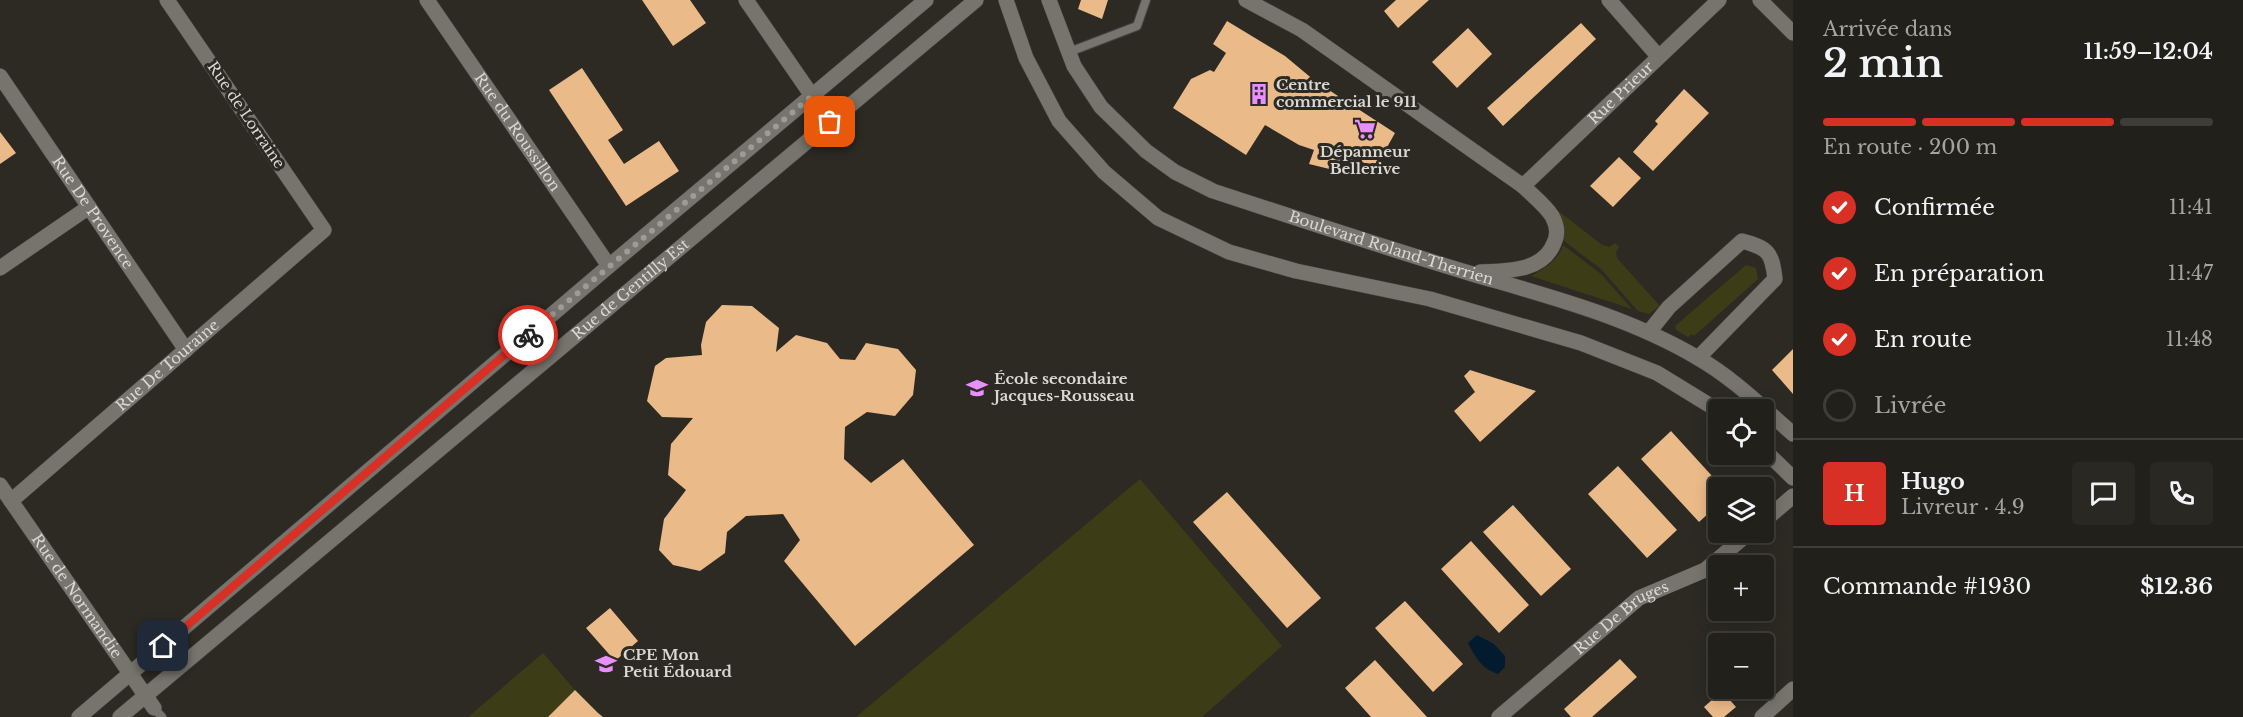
<!DOCTYPE html>
<html lang="fr">
<meta charset="utf-8">
<style>
:root{--surface:#21201a;--page:#292823;--text:#f1f3f6;--muted:#a2a3a2;--line:#3e3e39;--accent:#d93025}
body{margin:0;font-family:"Libre Baskerville",serif;background:var(--page);color:var(--text);height:100vh;display:flex;flex-direction:column;font-size:22px;white-space:nowrap}
*{box-sizing:border-box;margin:0}
p{font-size:20px;color:var(--muted)}
.icon{flex:none;width:33px;height:33px;fill:none;stroke:currentColor;stroke-width:2;stroke-linecap:round;stroke-linejoin:round}
.map{position:relative;flex:1;overflow:hidden}
.panel{display:flex;flex-direction:column;background:var(--surface);width:450px}
.panel>*{flex:none}
.fabs{position:absolute;left:1708px;top:399px;display:grid;gap:12px}
.fabs a{display:grid;place-items:center;width:66px;height:66px;border-radius:6px;background:var(--surface);box-shadow:0 3px 15px #0003,0 0 0 2px var(--line);font-size:30px}
.pin{position:absolute;display:grid;place-items:center;width:51px;height:51px;color:#fff;margin:-26px;border-radius:12px;box-shadow:0 3px 9px #0006}
.courier{position:absolute;display:grid;place-items:center;width:60px;height:60px;margin:-30px;border:4px solid #d93025;border-radius:50%;background:#fff;color:#222;box-shadow:0 2px 8px #0007}
.headline em{font-style:normal;font-weight:600}
.headline div{display:flex;flex-direction:column-reverse}
.headline{display:flex;align-items:center;justify-content:space-between;height:102px;padding:0 30px}
h1{font-size:39px;font-weight:600;line-height:45px}
.bar{display:grid;grid-template-columns:repeat(4,1fr);gap:9px 6px;align-content:center;height:72px;padding:0 30px}
.bar i{height:8px;border-radius:4px;background:var(--line)}
.bar .selected{background:var(--accent)}
.bar p{grid-column:span 4}
.line{display:flex;align-items:center;gap:15px;padding:0 30px;border-top:2px solid var(--line)}
.line div{flex:1}
.round{display:grid;place-items:center;flex:none;width:63px;height:63px;border-radius:6px;background:var(--page)}
ol{padding:0 30px;list-style:none}
li{display:flex;align-items:center;gap:18px;height:66px}
li p{margin-inline-start:auto}
li .icon{padding:6px;border-radius:50%;background:var(--accent);color:#fff;stroke-width:4}
li:last-child{color:var(--muted)}
li i{width:33px;height:33px;border:3px solid var(--line);border-radius:50%}
main{display:flex;flex:1;min-height:0}
.map>svg:first-child{display:block}
.green{fill:#3c3d17}
.water{fill:#031b2f}
.building{fill:#eaba89}
.lines{fill:none;stroke-linecap:round;stroke-linejoin:round}
.service-casing{stroke:#474540;stroke-width:10}
.minor-casing{stroke:#474540;stroke-width:16}
.tertiary-casing{stroke:#474540;stroke-width:16}
.secondary-casing{stroke:#474540;stroke-width:16}
.service{stroke:#76746c;stroke-width:8}
.minor{stroke:#76746c;stroke-width:15}
.tertiary{stroke:#76746c;stroke-width:15}
.secondary{stroke:#76746c;stroke-width:15}
.done{stroke:#9c9b95;stroke-width:6;stroke-dasharray:0 10.8}
.route{stroke:#d93025;stroke-width:8}
.labels{text-anchor:middle;stroke-width:6;stroke-linejoin:round;paint-order:stroke}
.poi-label{font-size:15px;font-weight:bold;fill:#d9d8d3;stroke:#2c2a23;text-anchor:start}
.street-label{font-size:15px;fill:#d9d8d3;stroke:#2c2a23}
</style>
<main>
<div class="map">
<svg width="1793" height="717" viewBox="0 0 1793 717">
<rect width="100%" height="100%" fill="#2c2a23"/>
<path class="green" d="M1548,203L1601,244L1609,247L1615,243L1619,247L1616,252L1617,258L1660,306L1649,314L1638,311L1601,269L1564,241V232Z
M1563,245L1601,274L1632,309L1531,276C1545,268 1558,261 1563,245Z
M1746,265L1756,268L1758,278L1757,280L1694,336L1692,334L1688,337L1676,330L1675,326Z
M1140,479L1282,646L1202,717H856Z
M543,653L575,690L548,717H468Z"/>
<path class="water" d="M1477,635L1494,644L1505,656V667L1498,674C1481,668 1476,658 1468,643Z"/>
<path class="building" d="M642,0H690L706,23L673,46Z
M1081,0H1108L1102,19L1078,9Z
M1396,0H1429L1398,28L1384,11Z
M1227,21L1285,56L1315,81L1395,133L1376,167L1359,161L1354,175L1309,164L1314,150L1299,145L1265,125L1246,155L1173,108L1191,79L1210,70L1214,72L1226,53L1213,44Z
M1581,23L1596,39L1503,126L1487,108Z
M1468,28L1492,54L1457,88L1432,62Z
M582,68L623,130L608,140L624,164L659,141L679,171L626,206L549,90Z
M1684,89L1709,113L1653,171L1633,152L1658,124L1655,121Z
M0,132L16,153L0,164Z
M1619,157L1641,178L1613,207L1590,186Z
M722,305L752,306L779,328L776,352L796,335L827,343L840,359L855,360L866,343L898,349L916,370L913,395L895,416L867,412L845,427L844,459L871,483L903,459L974,545L855,646L784,561L800,540L783,514L746,516L727,532L725,553L700,571L673,565L659,550L664,519L686,490L668,475L671,444L693,418L662,417L647,401L655,366L666,358L702,355L701,345L706,322Z
M1793,349V394L1772,370Z
M1470,370L1536,391L1480,442L1454,411L1475,392L1464,376Z
M1671,431L1723,488H1719V504L1699,522L1641,459Z
M1618,466L1677,530L1647,558L1588,494Z
M1227,492L1321,598L1287,628L1193,522Z
M1513,505L1571,569L1541,596L1483,532Z
M1471,541L1529,605L1499,633L1441,569Z
M1405,601L1463,664L1433,692L1375,628Z
M610,608L638,641L615,661L586,628Z
M1620,659L1637,677L1592,717H1571L1564,709Z
M1375,660L1427,717H1371L1345,688Z
M575,690L598,713L603,717H548Z
M1722,691L1736,707L1724,717H1713L1704,707Z"/>
<g class="lines">
<defs>
<path id="service" d="M1069,52L1137,26L1146,0
M154,708L162,717"/>
<g id="minor">
<path id="s1" d="M427,0L609,266"/>
<path d="M746,0L830,122"/>
<path d="M1609,0L1658,56"/>
<path d="M1760,0L1793,33"/>
<path id="s2" d="M0,76L186,350"/>
<path id="s3" d="M1523,186L1719,0"/>
<path d="M0,268L89,207"/>
<path d="M1649,332L1669,307L1742,241C1768,248 1772,252 1775,279L1698,358"/>
<path id="s4" d="M0,485L154,708"/>
<path id="s5" d="M11,501L324,230L167,0"/>
<path d="M1764,521L1793,496"/>
<path id="s6" d="M1499,717L1639,598L1705,570L1750,532"/>
<path d="M1762,717L1793,689"/>
</g>
<g id="tertiary">
<path d="M1246,0L1302,30L1523,186"/>
<path d="M79,717L609,266L926,0"/>
<path id="s7" d="M120,717L976,0"/>
</g>
<g id="secondary">
<path d="M1006,0L1026,58L1059,121L1104,172L1158,218L1229,252L1296,271L1430,299L1581,343L1657,373L1719,411"/>
<path id="s8" d="M1049,0L1074,66L1101,107L1146,151L1175,172L1213,191C1298,219 1383,247 1469,273C1547,296 1627,316 1698,358C1733,378 1762,407 1793,434"/>
<path d="M1480,272C1506,271 1543,272 1554,243C1558,235 1557,225 1552,216C1545,205 1532,195 1523,186"/>
<path d="M1764,450L1793,478"/>
</g>
</defs>
<use href="#service" class="service-casing"/>
<use href="#minor" class="minor-casing"/>
<use href="#tertiary" class="tertiary-casing"/>
<use href="#secondary" class="secondary-casing"/>
<use href="#service" class="service"/>
<use href="#minor" class="minor"/>
<use href="#tertiary" class="tertiary"/>
<use href="#secondary" class="secondary"/>
</g>
<g class="lines">
<path class="done" d="M528,335L812,96L830,122"/>
<path class="route" d="M163,646L528,335"/>
</g>
<defs>
<symbol id="building-bare" viewBox="-9 -9 18 18"><path d="M-4-6H4V6H1V3H-1V6H-4ZM-2.5-4.3h1.7v1.8h-1.7ZM.8-4.3h1.7v1.8H.8ZM-2.5-1h1.7V.8h-1.7ZM.8-1h1.7V.8H.8Z" fill="#e98efe" stroke="#2c2a23" stroke-width="2.5" paint-order="stroke"/></symbol>
<symbol id="supermarket-bare" viewBox="-9 -9 18 18"><path d="M-6-5.5h2.5l.6 2H6L4.5 2H-2.5L-4.4-4H-6ZM-1.5 3.2a1.3 1.3 0 1 0 .1 0ZM3 3.2a1.3 1.3 0 1 0 .1 0Z" fill="#e98efe" stroke="#2c2a23" stroke-width="2.5" paint-order="stroke"/></symbol>
<symbol id="school-bare" viewBox="-9 -9 18 18"><path d="M0-5L7-2L0 1L-7-2ZM-4 1L0 2.5L4 1V4Q0 6-4 4Z" fill="#e98efe" stroke="#2c2a23" stroke-width="2.5" paint-order="stroke"/></symbol>
</defs>
<g fill-rule="evenodd">
<use href="#building-bare" x="1244" y="79" width="30" height="30"/>
<use href="#supermarket-bare" x="1350" y="114" width="30" height="30"/>
<use href="#school-bare" x="962" y="373" width="30" height="30"/>
<use href="#school-bare" x="591" y="649" width="30" height="30"/>
</g>
<g class="labels">
<g class="poi-label">
<text x="1276" y="90">Centre<tspan x="1276" dy="17">commercial le 911</tspan></text>
<text x="1365" y="157" text-anchor="middle">Dépanneur<tspan x="1365" dy="17">Bellerive</tspan></text>
<text x="994" y="384">École secondaire<tspan x="994" dy="17">Jacques-Rousseau</tspan></text>
<text x="623" y="660">CPE Mon<tspan x="623" dy="17">Petit Édouard</tspan></text>
</g>
<g class="street-label">
<text dy="5" stroke="none"><textPath href="#s3" startOffset="135">Rue Prieur</textPath></text>
<text transform="translate(246 115) rotate(56)" y="5">Rue de Lorraine</text>
<text dy="5" stroke="none"><textPath href="#s1" startOffset="160">Rue du Roussillon</textPath></text>
<text dy="5" stroke="none"><textPath href="#s2" startOffset="165">Rue De Provence</textPath></text>
<text dy="5" stroke="none"><textPath href="#s8" startOffset="448">Boulevard Roland-Therrien</textPath></text>
<text dy="5" stroke="none"><textPath href="#s7" startOffset="666">Rue de Gentilly Est</textPath></text>
<text dy="5" stroke="none"><textPath href="#s5" startOffset="207">Rue De Touraine</textPath></text>
<text dy="5" stroke="none"><textPath href="#s4" startOffset="135">Rue de Normandie</textPath></text>
<text dy="5" stroke="none"><textPath href="#s6" startOffset="158">Rue De Bruges</textPath></text>
</g>
</g>
</svg>
<div class="fabs">
<a><svg class="icon" aria-label="locate" viewBox="0 0 24 24"><circle cx="12" cy="12" r="6"/><path d="M12 2v4M12 18v4M2 12h4M18 12h4"/></svg></a>
<a><svg class="icon" aria-label="layers" viewBox="0 0 24 24"><path d="M12 4l9 5-9 5-9-5zM3 14l9 5 9-5"/></svg></a>
<a>+</a>
<a>−</a>
</div>
<div class="pin" style="left:830px;top:122px;background:#ea580c"><svg class="icon" aria-label="bag" viewBox="0 0 24 24"><path d="M5 8h14l-1 12H6zM9 8a3 3 0 0 1 6 0"/></svg></div>
<div class="pin" style="left:163px;top:646px;background:#1f2937"><svg class="icon" aria-label="home" viewBox="0 0 24 24"><path d="M3 11l9-7 9 7M6 9v11h12V9"/></svg></div>
<div class="courier" style="left:528px;top:335px"><svg class="icon" aria-label="bike" viewBox="0 0 24 24"><circle cx="6" cy="16" r="4"/><circle cx="18" cy="16" r="4"/><path d="M6 16l4-8h5l3 8M10 8l3 8H6M13 5h3"/></svg></div>
</div>
<section class="panel">
<div class="headline"><div><h1>2 min</h1><p>Arrivée dans</p></div><em>11:59–12:04</em></div>
<div class="bar"><i class="selected"></i><i class="selected"></i><i class="selected"></i><i></i><p>En route · 200 m</p></div>
<ol>
<li><svg class="icon" aria-label="check" viewBox="0 0 24 24"><path d="M5 12l5 5 9-10"/></svg>Confirmée<p>11:41</p></li>
<li><svg class="icon" aria-label="check" viewBox="0 0 24 24"><path d="M5 12l5 5 9-10"/></svg>En préparation<p>11:47</p></li>
<li><svg class="icon" aria-label="check" viewBox="0 0 24 24"><path d="M5 12l5 5 9-10"/></svg>En route<p>11:48</p></li>
<li><i></i>Livrée</li>
</ol>
<div class="line" style="height:108px"><b class="round" style="background:var(--accent);color:#fff">H</b><div><b>Hugo</b><p>Livreur · 4.9</p></div><a class="round"><svg class="icon" aria-label="chat" viewBox="0 0 24 24"><path d="M4 5h16v11H9l-5 4z"/></svg></a><a class="round"><svg class="icon" aria-label="phone" viewBox="0 0 24 24"><path d="M5 4h4l2 5-3 2q2 4 5 5l2-3 5 2v4C11 20 4 13 5 4z"/></svg></a></div>
<div class="line" style="height:78px"><div>Commande #1930</div><b>$12.36</b></div>
</section>
</main>
